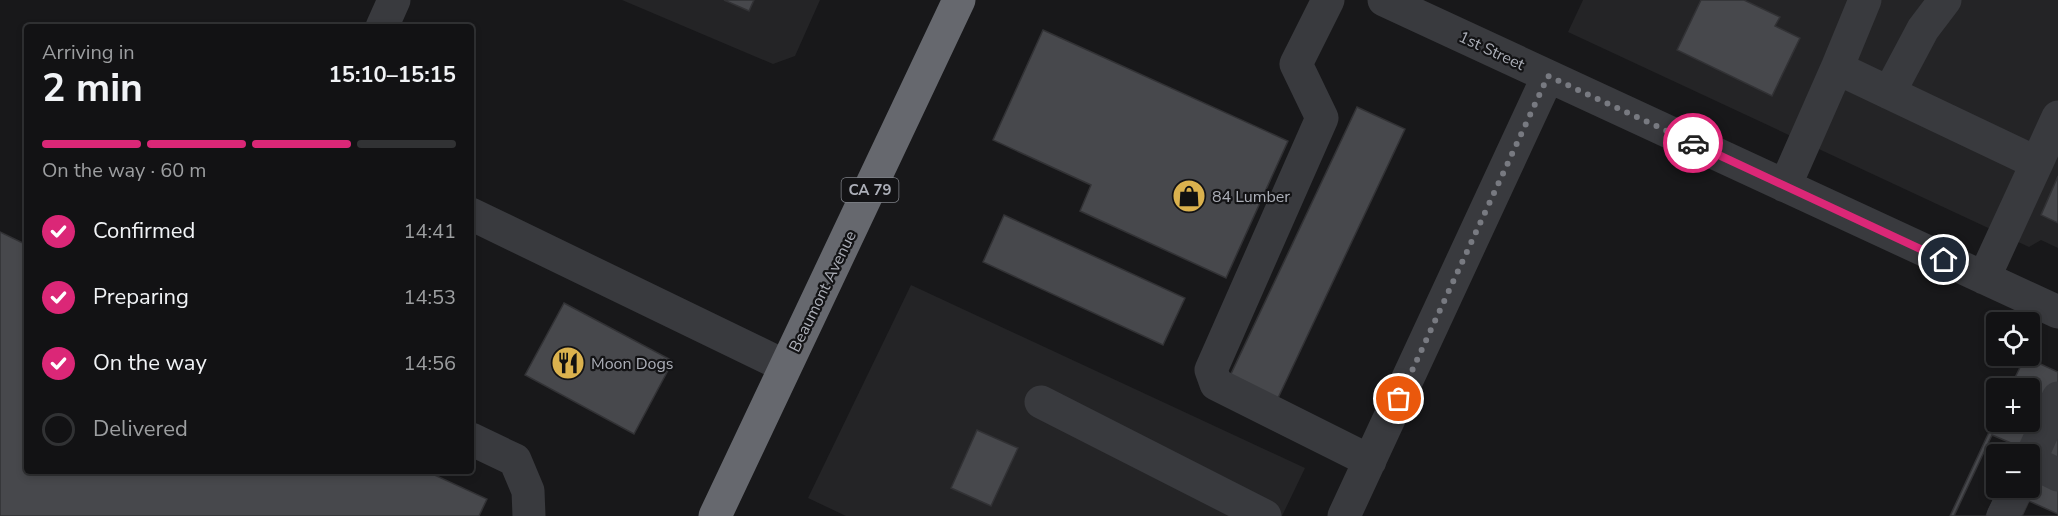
<!DOCTYPE html>
<meta charset="utf-8">
<style>
:root{--surface:#121214;--page:#1b1b1d;--text:#f1f3f6;--muted:#9c9ea0;--line:#313234;--accent:#db2777}
body{margin:0;font-family:"Nunito Sans",sans-serif;background:var(--page);color:var(--text);height:100vh;display:flex;flex-direction:column;font-size:22px;white-space:nowrap}
*{box-sizing:border-box;margin:0}
p{font-size:20px;color:var(--muted)}
.icon{flex:none;width:33px;height:33px;fill:none;stroke:currentColor;stroke-width:2;stroke-linecap:round;stroke-linejoin:round}
.map{position:relative;flex:1;overflow:hidden}
.panel{position:absolute;left:24px;top:24px;width:450px;height:450px;display:flex;flex-direction:column;background:var(--surface);border-radius:6px;box-shadow:0 3px 9px #0003,0 0 0 2px var(--line)}
.panel>*{flex:none}
.buttons{position:absolute;left:1986px;top:312px;display:grid;gap:12px}
.buttons a{display:grid;place-items:center;width:54px;height:54px;border-radius:6px;background:var(--surface);box-shadow:0 3px 9px #0003,0 0 0 2px var(--line);font-size:30px}
.pin{position:absolute;display:grid;place-items:center;width:51px;height:51px;color:#fff;margin:-26px;border:3px solid #fff;border-radius:50%;box-shadow:0 2px 6px #0007}
.courier{position:absolute;display:grid;place-items:center;width:60px;height:60px;margin:-30px;border:4px solid #db2777;border-radius:50%;background:#fff;color:#222;box-shadow:0 2px 8px #0007}
.overview em{font-style:normal;font-weight:700}
.overview div{display:flex;flex-direction:column-reverse}
.overview{display:flex;align-items:center;justify-content:space-between;height:102px;padding:0 18px}
h1{font-size:39px;font-weight:700;line-height:45px}
.bar{display:grid;grid-template-columns:repeat(4,1fr);gap:9px 6px;align-content:center;height:72px;padding:0 18px}
.bar i{height:8px;border-radius:4px;background:var(--line)}
.bar .on{background:var(--accent)}
.bar p{grid-column:span 4}
ol{padding:0 18px;list-style:none}
li{display:flex;align-items:center;gap:18px;height:66px}
li p{margin-inline-start:auto}
li .icon{padding:6px;border-radius:50%;background:var(--accent);color:#fff;stroke-width:4}
li:last-child{color:var(--muted)}
li i{width:33px;height:33px;border:3px solid var(--line);border-radius:50%}
.map>svg:first-child{display:block}
.built{fill:#242426}
.building{fill:#47484c;stroke:#323235;stroke-width:1.5;fill-rule:evenodd}
.lines{fill:none;stroke-linecap:round;stroke-linejoin:round}
.minor{stroke:#393a3e;stroke-width:33}
.highway{stroke:#66686e;stroke-width:33}
.done{stroke:#787a81;stroke-width:6;stroke-dasharray:0 10.8}
.route{stroke:#db2777;stroke-width:8}
.labels{text-anchor:middle;stroke-width:4.5;stroke-linejoin:round;paint-order:stroke}
.shield{fill:#131315;stroke:#7e8087;stroke-width:1.5}
.shield-label{font-size:15px;font-weight:bold;fill:#acafb8}
.street-label{font-size:16px;fill:#acafb8;stroke:#131315}
.poi-label{font-size:16px;fill:#acafb8;stroke:#131315;text-anchor:start}
</style>
<div class="map">
<svg width="2058" height="516" viewBox="0 0 2058 516">
<rect width="100%" height="100%" fill="#18181a"/>
<path class="built" d="M622,0H820L795,56L773,64Z
M1583,0H2058V248L2041,240L2029,247L1568,32Z
M911,285L1305,468L1282,516H846L808,498Z"/>
<path class="building" d="M724,0H754L749,11Z
M1701,0H1744L1780,17L1775,26L1800,38L1772,96L1677,50Z
M1043,30L1288,141L1226,278L1080,211L1091,185L993,140Z
M1357,107L1405,129L1278,398L1230,376Z
M2058,176V223L2041,215Z
M1004,215L1185,298L1163,345L983,262Z
M0,232L27,245V471H426L487,499L479,516H0Z
M564,303L673,361L634,434L525,375Z
M2025,357L2058,372V516H1950L1996,417V422H2030V388H2010ZM1996,454H2030V488H1996Z
M977,430L1018,448L991,506L951,488Z
M1992,435L2018,446L2014,454H1996V488H1999L1986,516H1954Z
M2029,501L2058,514V516H2022Z"/>
<g class="lines">
<path class="minor" d="M1328,0L1296,64L1322,118L1211,370L1216,384L1370,461
M1384,0L2058,312
M382,27L394,0
M1837,68L1865,0
M1889,93L1923,29L1945,0
M1785,186L1837,68L2037,163
M471,214L785,366
M1984,278L2058,117
M1041,402L1265,516
M471,439L515,460L528,491L529,516
M2030,460L2058,398
M2030,461L2058,475
M1344,516L1548,76
M2003,516L2017,488"/>
<path class="highway" d="M715,516L959,0"/>
</g>
<g class="lines">
<path class="done" d="M1399,399L1548,76L1693,143"/>
<path class="route" d="M1693,143L1944,260"/>
</g>
<defs>
<symbol id="shop-disc" viewBox="-11 -11 22 22"><circle r="9.5" fill="#dbb24e" stroke="#131315"/><path d="M-5-2.5h2.3a2.7 3.5 0 0 1 5.4 0H5L5.5 6h-11ZM-1.5-2.5h3a1.5 2.3 0 0 0-3 0Z" fill="#111"/></symbol>
<symbol id="restaurant-disc" viewBox="-11 -11 22 22"><circle r="9.5" fill="#dbb24e" stroke="#131315"/><path d="M-5-6h1v4h1v-4h1v4h1v-4h1v5L-1.5 .5V6h-2V.5L-5-1ZM5-6V6H3V1.5H1.5Q1.5-4 5-6Z" fill="#111"/></symbol>
</defs>
<g fill-rule="evenodd">
<use href="#shop-disc" x="1170" y="177" width="38" height="38"/>
<use href="#restaurant-disc" x="549" y="344" width="38" height="38"/>
</g>
<g class="labels">
<rect class="shield" x="841.5" y="178" width="57" height="24" rx="4.5"/>
<g class="shield-label">
<text x="870" y="195">CA 79</text>
</g>
<g class="street-label">
<text transform="translate(1492 50) rotate(25)" y="6">1st Street</text>
<text transform="translate(822 291) rotate(-64)" y="6">Beaumont Avenue</text>
</g>
<g class="poi-label">
<text x="1212" y="202">84 Lumber</text>
<text x="591" y="369">Moon Dogs</text>
</g>
</g>
</svg>
<div class="buttons">
<a><svg class="icon" aria-label="locate" viewBox="0 0 24 24"><circle cx="12" cy="12" r="6"/><path d="M12 2v4M12 18v4M2 12h4M18 12h4"/></svg></a>
<a>+</a>
<a>−</a>
</div>
<div class="pin" style="left:1399px;top:399px;background:#ea580c"><svg class="icon" aria-label="bag" viewBox="0 0 24 24"><path d="M5 8h14l-1 12H6zM9 8a3 3 0 0 1 6 0"/></svg></div>
<div class="pin" style="left:1944px;top:260px;background:#1f2937"><svg class="icon" aria-label="home" viewBox="0 0 24 24"><path d="M3 11l9-7 9 7M6 9v11h12V9"/></svg></div>
<div class="courier" style="left:1693px;top:143px"><svg class="icon" aria-label="car" viewBox="0 0 24 24"><path d="M5 17H2v-5l4-1 3-4h7l3 4 3 1v5h-3M9 17h6M6 11h13"/><circle cx="7" cy="17" r="2"/><circle cx="17" cy="17" r="2"/></svg></div>
<section class="panel">
<div class="overview"><div><h1>2 min</h1><p>Arriving in</p></div><em>15:10–15:15</em></div>
<div class="bar"><i class="on"></i><i class="on"></i><i class="on"></i><i></i><p>On the way · 60 m</p></div>
<ol>
<li><svg class="icon" aria-label="check" viewBox="0 0 24 24"><path d="M5 12l5 5 9-10"/></svg>Confirmed<p>14:41</p></li>
<li><svg class="icon" aria-label="check" viewBox="0 0 24 24"><path d="M5 12l5 5 9-10"/></svg>Preparing<p>14:53</p></li>
<li><svg class="icon" aria-label="check" viewBox="0 0 24 24"><path d="M5 12l5 5 9-10"/></svg>On the way<p>14:56</p></li>
<li><i></i>Delivered</li>
</ol>
</section>
</div>
